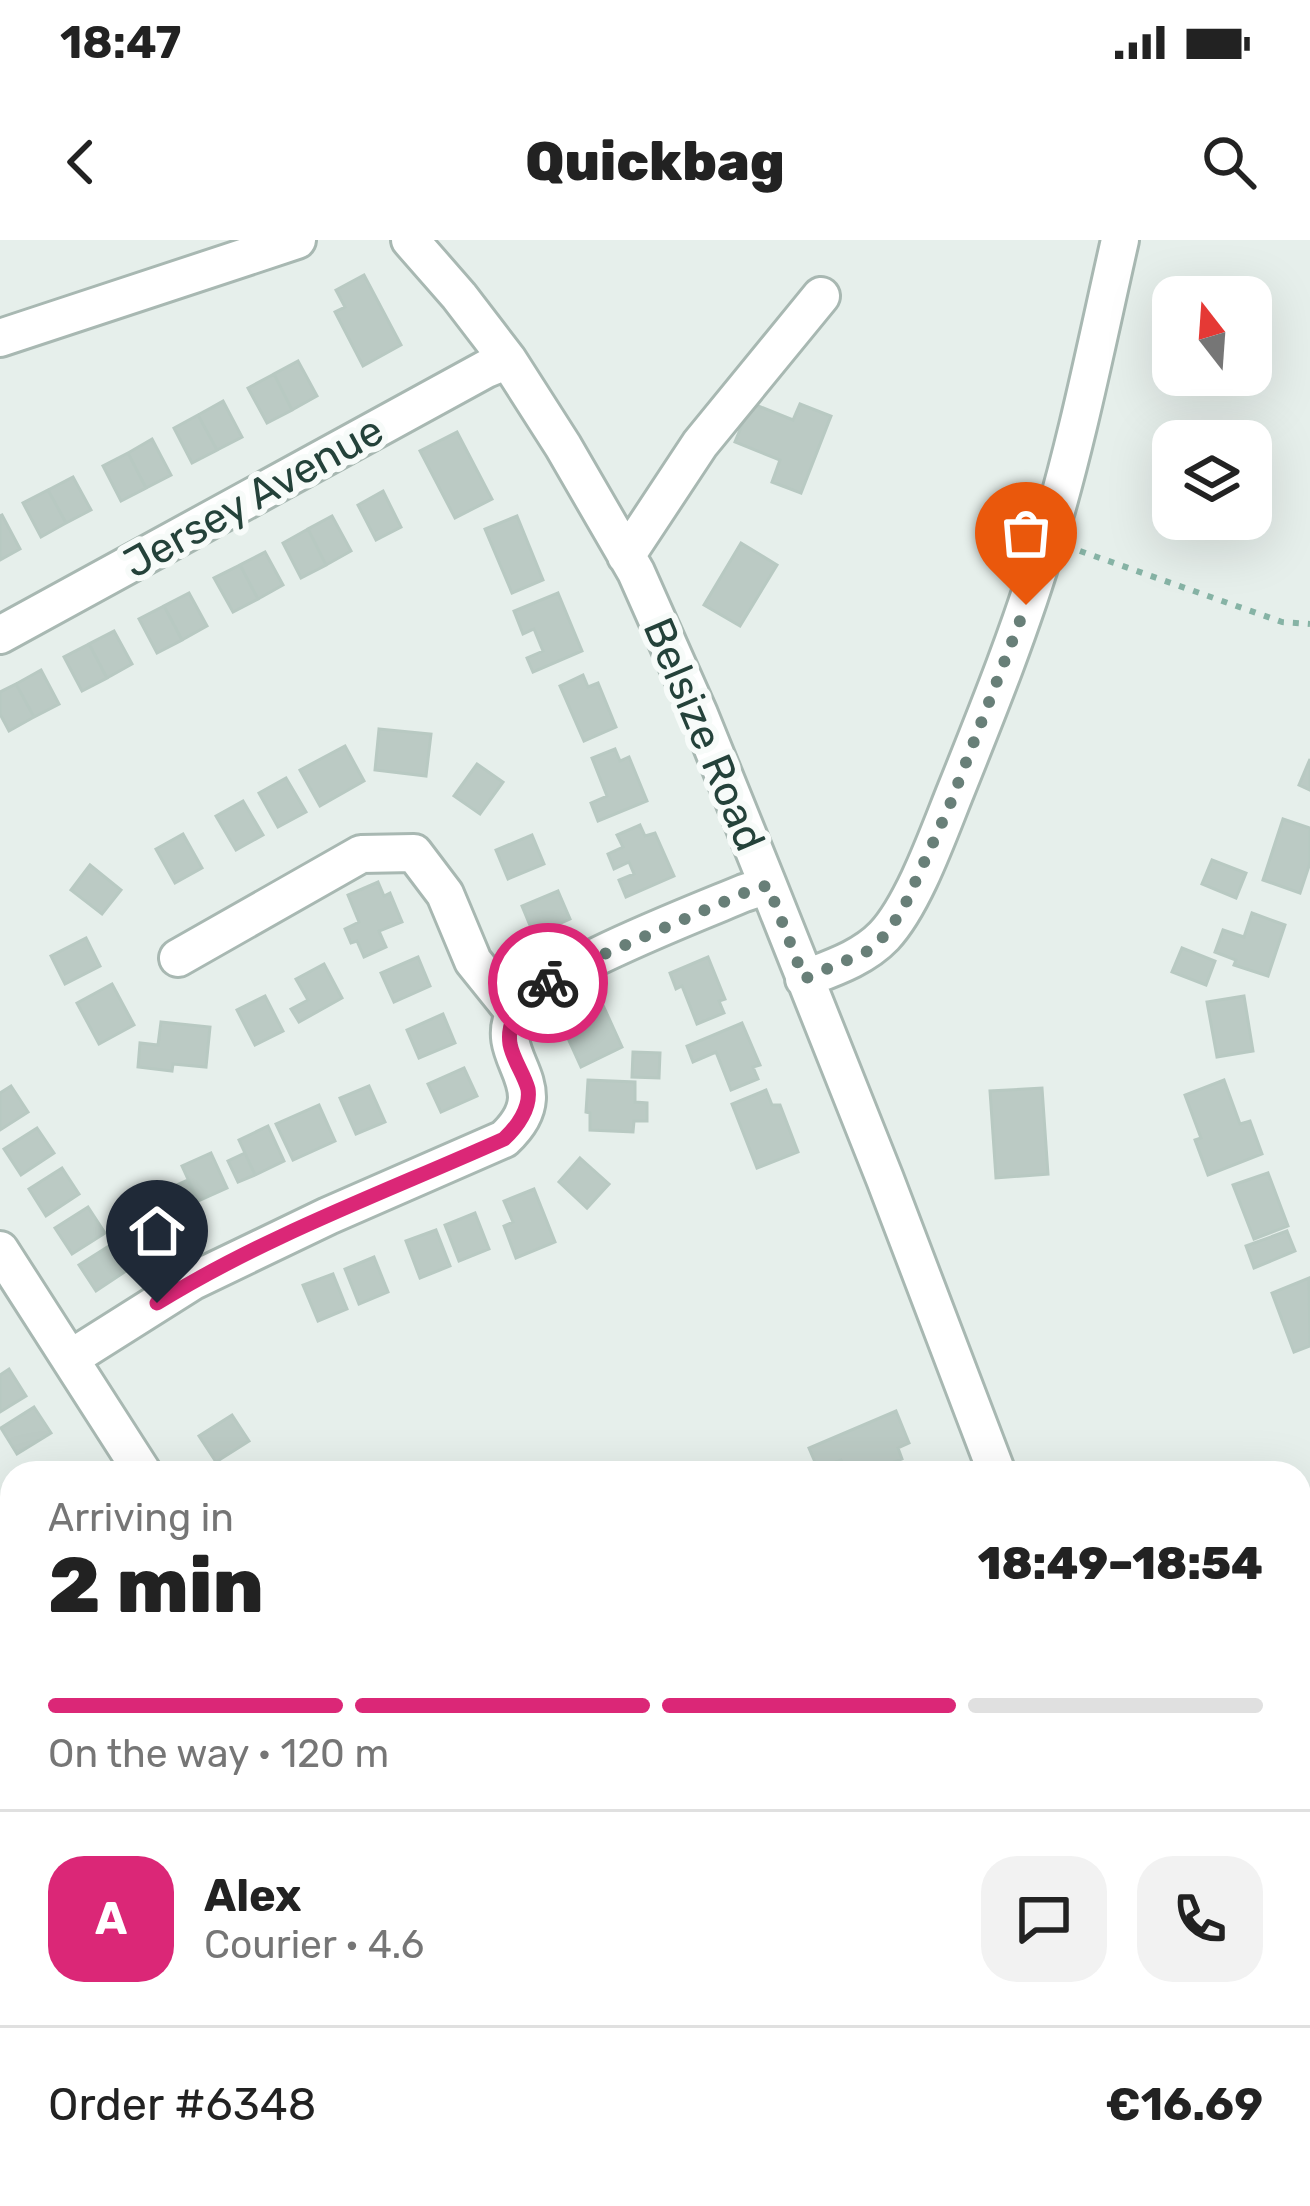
<!DOCTYPE html>
<meta charset="utf-8">
<style>
:root{--surface:#fff;--page:#f2f2f2;--text:#222;--muted:#767676;--line:#e0e0e0;--accent:#db2777}
body{margin:0;font-family:Rubik,sans-serif;background:var(--page);color:var(--text);height:100vh;display:flex;flex-direction:column;font-size:45px;white-space:nowrap}
*{box-sizing:border-box;margin:0}
p{font-size:39px;color:var(--muted)}
.icon{flex:none;width:66px;height:66px;fill:none;stroke:currentColor;stroke-width:2;stroke-linecap:round;stroke-linejoin:round}
.map{position:relative;flex:1;overflow:hidden}
.details{position:absolute;left:0px;top:1221px;width:1311px;height:747px;display:flex;flex-direction:column;background:var(--surface);border-radius:36px 36px 0 0;box-shadow:0 12px 48px #0002}
.details>*{flex:none}
.needle{width:78px;rotate:343deg}
.fabs{position:absolute;left:1152px;top:36px;display:grid;gap:24px}
.fabs a{display:grid;place-items:center;width:120px;height:120px;border-radius:24px;background:var(--surface);box-shadow:0 12px 48px #0002;font-size:60px}
.pin{position:absolute;display:grid;place-items:center;width:102px;height:102px;color:#fff;margin:-123px -51px;border-radius:50% 50% 50% 0;rotate:-45deg;box-shadow:0 0 12px #0007}
.pin .icon{rotate:45deg}
.courier{position:absolute;display:grid;place-items:center;width:120px;height:120px;margin:-60px;border:9px solid #db2777;border-radius:50%;background:#fff;color:#222;box-shadow:0 3px 15px #0007}
.summary em{font-style:normal;font-weight:800}
.summary div{display:flex;flex-direction:column-reverse}
.summary{display:flex;align-items:center;justify-content:space-between;height:204px;padding:0 48px}
h1{font-size:78px;font-weight:800;line-height:90px}
.bar{display:grid;grid-template-columns:repeat(4,1fr);gap:18px 12px;align-content:center;height:144px;padding:0 48px}
.bar i{height:15px;border-radius:9px;background:var(--line)}
.bar .active{background:var(--accent)}
.bar p{grid-column:span 4}
.line{display:flex;align-items:center;gap:30px;padding:0 48px;border-top:3px solid var(--line)}
.line div{flex:1}
.round{display:grid;place-items:center;flex:none;width:126px;height:126px;border-radius:36px;background:var(--page)}
.status{display:flex;justify-content:space-between;align-items:center;height:84px;padding:0 60px;background:var(--surface);direction:ltr}
.status svg{height:33px;fill:currentColor}
header{display:flex;justify-content:space-between;align-items:center;height:156px;padding:0 48px;background:var(--surface);font-size:54px;font-weight:800}
.map>svg:first-child{display:block}
.building{fill:#bbcac4;stroke:#b8c9c2;stroke-width:3}
.lines{fill:none;stroke-linecap:round;stroke-linejoin:round}
.minor-casing{stroke:#a8b8b2;stroke-width:42}
.path{stroke:#86b3a5;stroke-width:6;stroke-dasharray:6 9;stroke-linecap:butt}
.minor{stroke:#fff;stroke-width:36}
.done{stroke:#687f78;stroke-width:12;stroke-dasharray:0 21.6}
.route{stroke:#db2777;stroke-width:15}
.labels{text-anchor:middle;stroke-width:12;stroke-linejoin:round;paint-order:stroke}
.street-label{font-size:42px;fill:#24423a;stroke:#f7fbf9}
</style>
<div class="status"><b>18:47</b><svg viewBox="0 0 49 12"><path d="M0 12V9h3v3zM5 12V6h3v6zM10 12V3h3v9zM15 12V0h3v12zM26 1h20v11H26zM47 4h2v5h-2z"/></svg></div>
<header><svg class="icon" aria-label="back" viewBox="0 0 24 24"><path d="M15 5l-7 7 7 7"/></svg>Quickbag<svg class="icon" aria-label="search" viewBox="0 0 24 24"><circle cx="10" cy="10" r="6"/><path d="M15 15l6 6"/></svg></header>
<div class="map">
<svg width="1310" height="1966" viewBox="0 0 1310 1966">
<rect width="100%" height="100%" fill="#e6efeb"/>
<path class="building" d="M364,35L401,105L363,126L335,72L345,67L336,50Z
M298,121L317,156L292,170L274,134Z
M274,134L292,170L267,183L248,148Z
M223,161L242,197L217,210L198,175Z
M751,163L793,180L800,164L831,176L801,253L772,242L780,220L735,202Z
M198,175L217,210L192,223L174,188Z
M457,192L492,259L455,278L420,211Z
M152,199L171,235L146,248L128,213Z
M128,213L146,248L121,261L103,226Z
M73,237L91,270L66,283L48,250Z
M48,250L66,283L41,297L23,263Z
M383,251L401,287L376,300L358,265Z
M2,275L20,309L0,320V276Z
M332,276L351,311L326,325L308,289Z
M517,276L543,340L512,353L485,289Z
M308,289L326,325L301,338L283,303Z
M741,303L777,325L740,386L704,365Z
M265,312L283,345L258,359L240,325Z
M240,325L258,359L233,372L214,338Z
M189,353L207,386L182,400L164,366Z
M558,353L582,411L533,432L527,418L543,411L534,389L523,394L514,371Z
M164,366L182,400L157,413L139,379Z
M114,391L132,424L107,438L89,404Z
M89,404L107,438L82,451L64,417Z
M41,430L59,464L34,477L16,444Z
M583,435L588,447L598,443L616,487L584,501L560,446Z
M16,444L34,477L9,491L0,474V452Z
M379,489L431,494L426,536L375,530Z
M345,506L364,541L320,566L300,530Z
M615,509L620,521L629,517L647,561L598,581L591,563L607,556L592,518Z
M1310,519V550L1299,545Z
M477,524L503,542L480,574L454,556Z
M286,538L306,572L278,587L259,553Z
M243,561L263,595L236,610L216,576Z
M1283,579L1310,588V623L1300,653L1263,640Z
M640,585L645,596L655,593L674,636L626,657L619,640L634,634L629,622L614,629L608,614L623,607L617,595Z
M183,594L202,628L175,643L156,609Z
M532,595L544,624L508,639L496,610Z
M1212,620L1246,633L1236,658L1202,644Z
M90,625L121,650L102,674L71,650Z
M378,642L384,656L390,653L402,682L379,691L386,707L364,717L357,701L351,703L345,689L359,682L348,655Z
M558,651L570,679L534,695L522,666Z
M1252,673L1285,685L1268,736L1234,725L1236,720L1215,712L1223,690L1244,697Z
M86,698L100,726L65,744L51,716Z
M1182,708L1215,721L1206,745L1172,732Z
M418,717L430,746L394,762L381,733Z
M708,717L725,759L719,761L724,773L697,784L682,746L676,749L670,733Z
M324,724L342,758L299,782L291,769L308,760L296,739Z
M112,744L134,785L99,804L77,763Z
M265,756L283,791L255,805L237,770Z
M1244,756L1253,811L1217,817L1207,762Z
M602,763L622,807L581,827L561,783Z
M443,774L455,803L419,818L407,790Z
M161,782L210,787L206,827L173,824L172,831L138,827L140,803L158,805Z
M742,783L760,825L753,827L758,839L731,850L716,812L693,822L687,806Z
M633,812L660,813L659,838L632,837Z
M464,828L477,856L441,872L428,844Z
M588,840L635,842V862L647,863V881H634L633,892L590,890V873L586,872Z
M1224,840L1240,884L1250,881L1262,914L1208,935L1195,900L1201,898L1185,855Z
M11,846L28,872L0,890V853Z
M369,846L385,882L356,894L340,858Z
M1042,848L1048,934L996,938L990,851Z
M766,850L772,865H780L798,912L757,928L732,864Z
M319,865L335,901L293,920L276,884Z
M268,886L284,921L255,935L239,900Z
M37,888L54,913L21,935L4,909Z
M211,913L227,948L198,961L182,926Z
M245,913L255,935L238,942L228,921Z
M580,918L609,944L587,968L559,942Z
M62,928L79,954L46,976L29,949Z
M1268,933L1288,986L1254,999L1233,945Z
M188,940L198,961L180,969L170,948Z
M534,949L555,1002L516,1018L504,986L513,982L504,961Z
M88,967L105,993L72,1014L55,988Z
M475,973L489,1009L459,1021L445,985Z
M436,990L450,1026L420,1038L406,1001Z
M1287,991L1295,1011L1254,1028L1246,1006Z
M112,1004L129,1029L96,1051L79,1025Z
M374,1017L388,1052L359,1064L345,1029Z
M333,1034L347,1069L318,1081L303,1045Z
M1309,1038L1310,1106L1294,1112L1272,1053Z
M9,1129L26,1156L0,1172V1135Z
M34,1167L51,1193L17,1214L1,1188Z
M896,1171L909,1203L898,1208L902,1219L868,1233H846L841,1220L818,1229L809,1208Z
M232,1175L249,1201L216,1222L199,1196Z
M1300,1483L1303,1488L1310,1484V1515L1307,1509L1299,1514Z
M12,1648V1702L2,1709L0,1656Z
M175,1956H198L205,1966H161Z
M1182,1956H1220L1224,1966H1186Z"/>
<g class="lines">
<defs>
<path id="minor" d="M410,0L459,56L508,120L563,206L636,332L699,474L768,645L885,939L997,1233
M0,98L297,0
M626,316L700,204L821,56
M0,395L486,129L508,120
M178,718L361,614L414,613L445,654L473,721L514,772
M804,739C832,728 863,718 884,696C914,664 939,592 956,550C989,468 1022,386 1047,301C1077,203 1097,101 1120,0
M0,1010L143,1233
M71,1118L193,1041L328,976L504,899C561,846 491,820 515,772C533,735 699,672 744,653L768,645
M0,1771L12,1762
M1299,1781L1310,1800
M0,1958L10,1966
M355,1966L365,1956"/>
</defs>
<use href="#minor" class="minor-casing"/>
<path class="path" d="M1080,311L1282,382L1310,384"/>
<use href="#minor" class="minor"/>
</g>
<g class="lines">
<path class="done" d="M548,743L568,730L744,653L768,645L804,739L870,710L888,692L904,667L949,567L1026,365"/>
<path class="route" d="M157,1063C265,996 388,951 504,899C517,887 531,868 528,849C524,834 513,820 510,804C506,776 526,757 548,743"/>
</g>
<g class="labels">
<g class="street-label">
<text transform="translate(253 256) rotate(-29)" y="15">Jersey Avenue</text>
<text transform="translate(705 494) rotate(67)" y="15">Belsize Road</text>
</g>
</g>
</svg>
<div class="fabs">
<a><svg class="needle" viewBox="-14 -14 28 28"><path d="M0-13l5 13h-10z" fill="#e53935"/><path d="M0 13l5-13h-10z" fill="#767676"/></svg></a>
<a><svg class="icon" aria-label="layers" viewBox="0 0 24 24"><path d="M12 4l9 5-9 5-9-5zM3 14l9 5 9-5"/></svg></a>
</div>
<div class="pin" style="left:1026px;top:365px;background:#ea580c"><svg class="icon" aria-label="bag" viewBox="0 0 24 24"><path d="M5 8h14l-1 12H6zM9 8a3 3 0 0 1 6 0"/></svg></div>
<div class="pin" style="left:157px;top:1063px;background:#1f2937"><svg class="icon" aria-label="home" viewBox="0 0 24 24"><path d="M3 11l9-7 9 7M6 9v11h12V9"/></svg></div>
<div class="courier" style="left:548px;top:743px"><svg class="icon" aria-label="bike" viewBox="0 0 24 24"><circle cx="6" cy="16" r="4"/><circle cx="18" cy="16" r="4"/><path d="M6 16l4-8h5l3 8M10 8l3 8H6M13 5h3"/></svg></div>
<section class="details">
<div class="summary"><div><h1>2 min</h1><p>Arriving in</p></div><em>18:49–18:54</em></div>
<div class="bar"><i class="active"></i><i class="active"></i><i class="active"></i><i></i><p>On the way · 120 m</p></div>
<div class="line" style="height:216px"><b class="round" style="background:var(--accent);color:#fff">A</b><div><b>Alex</b><p>Courier · 4.6</p></div><a class="round"><svg class="icon" aria-label="chat" viewBox="0 0 24 24"><path d="M4 5h16v11H9l-5 4z"/></svg></a><a class="round"><svg class="icon" aria-label="phone" viewBox="0 0 24 24"><path d="M5 4h4l2 5-3 2q2 4 5 5l2-3 5 2v4C11 20 4 13 5 4z"/></svg></a></div>
<div class="line" style="height:156px"><div>Order #6348</div><b>€16.69</b></div>
</section>
</div>
